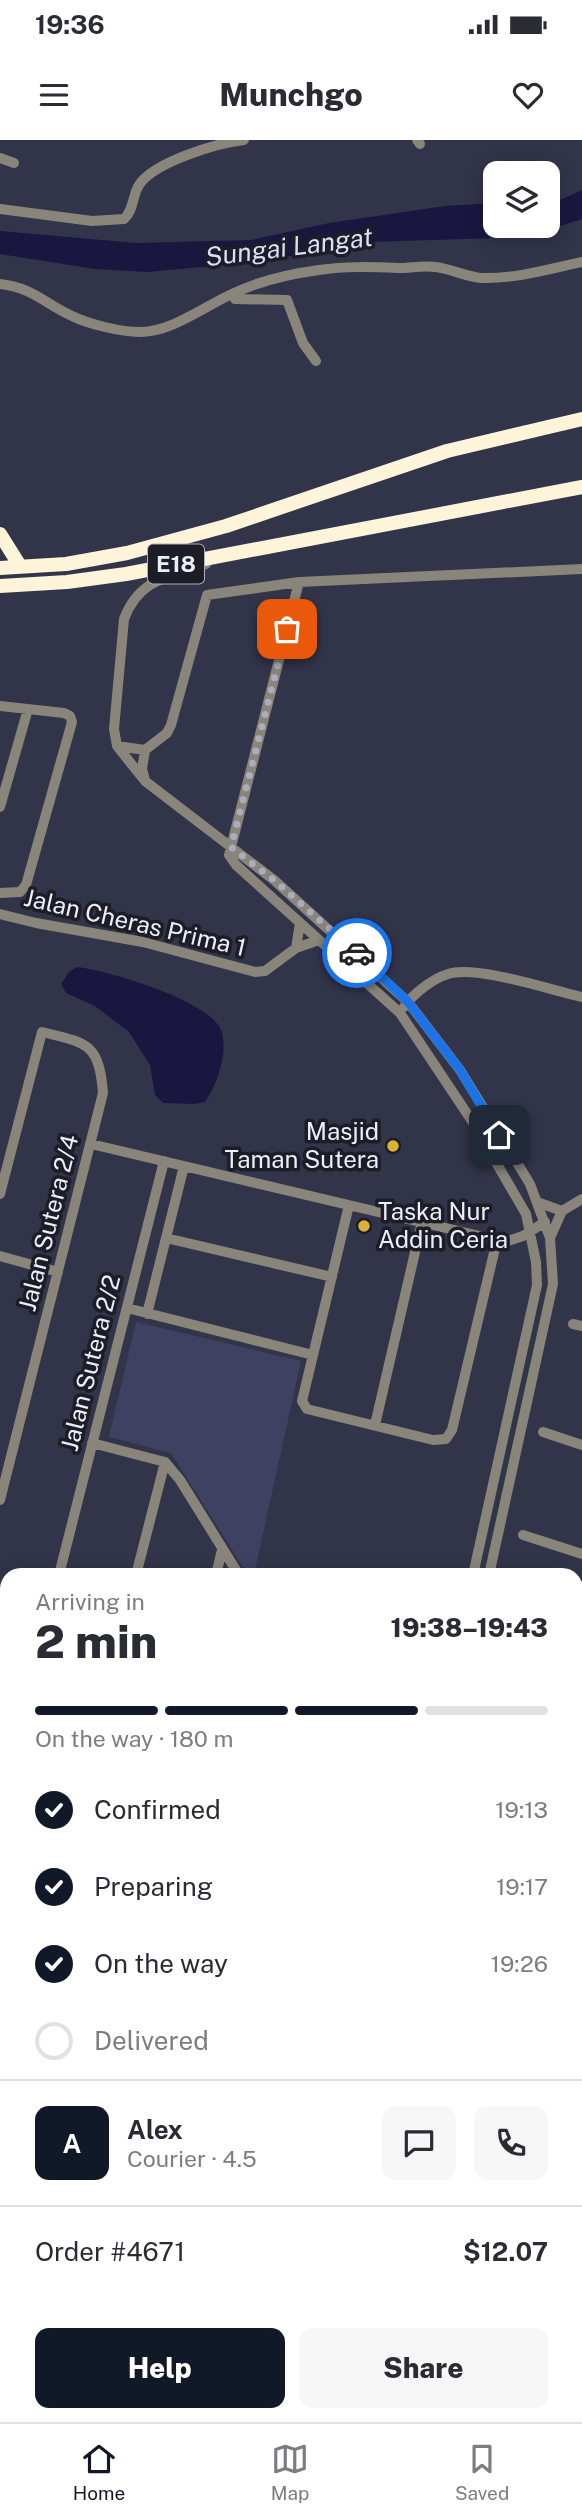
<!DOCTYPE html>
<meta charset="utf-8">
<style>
:root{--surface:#fff;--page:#f7f7f7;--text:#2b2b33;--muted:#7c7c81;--line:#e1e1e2;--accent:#111827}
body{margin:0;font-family:"Public Sans",sans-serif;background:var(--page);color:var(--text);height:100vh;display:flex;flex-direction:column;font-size:26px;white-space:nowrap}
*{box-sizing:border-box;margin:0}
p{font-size:23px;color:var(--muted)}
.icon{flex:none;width:38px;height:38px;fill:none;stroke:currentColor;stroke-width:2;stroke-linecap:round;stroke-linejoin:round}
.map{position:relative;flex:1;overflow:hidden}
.drawer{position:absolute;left:0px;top:1428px;width:583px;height:854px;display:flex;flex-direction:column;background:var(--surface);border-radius:21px 21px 0 0;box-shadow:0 4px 18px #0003}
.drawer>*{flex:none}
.fabs{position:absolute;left:483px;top:21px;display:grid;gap:14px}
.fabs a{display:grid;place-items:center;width:77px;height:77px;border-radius:14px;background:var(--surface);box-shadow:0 4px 18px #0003;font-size:35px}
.pin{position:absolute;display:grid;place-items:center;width:60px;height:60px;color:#fff;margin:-30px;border-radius:14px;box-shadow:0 4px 10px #0006}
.courier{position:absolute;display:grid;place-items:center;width:70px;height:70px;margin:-35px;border:5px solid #1a73e8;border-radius:50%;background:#fff;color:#222;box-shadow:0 2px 9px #0007}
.headline em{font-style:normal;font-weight:800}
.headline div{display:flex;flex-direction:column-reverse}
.headline{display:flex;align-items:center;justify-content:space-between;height:119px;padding:0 35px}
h1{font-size:46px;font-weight:800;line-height:52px}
.bar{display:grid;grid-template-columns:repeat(4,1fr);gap:10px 7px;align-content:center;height:84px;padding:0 35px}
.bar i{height:9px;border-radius:5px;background:var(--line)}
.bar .active{background:var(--accent)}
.bar p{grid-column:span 4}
.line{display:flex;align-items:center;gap:18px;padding:0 35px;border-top:2px solid var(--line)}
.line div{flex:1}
.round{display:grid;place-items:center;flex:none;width:74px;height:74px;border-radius:14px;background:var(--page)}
ol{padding:0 35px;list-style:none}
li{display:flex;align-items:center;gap:21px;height:77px}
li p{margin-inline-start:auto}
li .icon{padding:7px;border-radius:50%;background:var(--accent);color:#fff;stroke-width:4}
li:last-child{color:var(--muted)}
li i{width:38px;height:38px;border:4px solid var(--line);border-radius:50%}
.cta{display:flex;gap:14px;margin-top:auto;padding:14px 35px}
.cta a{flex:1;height:80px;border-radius:14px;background:var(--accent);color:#fff;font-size:28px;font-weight:800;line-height:80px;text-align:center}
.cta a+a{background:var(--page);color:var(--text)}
.status{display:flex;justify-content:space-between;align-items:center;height:49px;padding:0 35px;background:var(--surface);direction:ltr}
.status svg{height:19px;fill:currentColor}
header{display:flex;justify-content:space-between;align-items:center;height:91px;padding:0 35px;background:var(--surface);font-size:32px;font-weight:800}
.tabs{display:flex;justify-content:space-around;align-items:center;height:98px;border-top:2px solid var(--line);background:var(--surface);font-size:19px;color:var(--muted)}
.tabs a{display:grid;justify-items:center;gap:4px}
.tabs .active{color:var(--accent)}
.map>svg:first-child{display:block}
.green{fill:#3f4163}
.water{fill:#191740}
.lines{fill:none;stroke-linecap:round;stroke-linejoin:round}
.minor{stroke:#89857b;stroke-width:10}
.highway{stroke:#fef4d9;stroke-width:14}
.done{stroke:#abadbd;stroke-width:7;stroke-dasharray:0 12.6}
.route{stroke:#1a73e8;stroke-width:9}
.poi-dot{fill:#dbb233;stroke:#1c1d26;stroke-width:2.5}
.labels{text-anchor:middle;stroke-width:7;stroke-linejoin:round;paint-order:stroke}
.shield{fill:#1c1d26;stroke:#aeafbb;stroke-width:2}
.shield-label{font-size:23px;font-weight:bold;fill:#eceefb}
.street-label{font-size:24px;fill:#eceefb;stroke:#1c1d26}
.poi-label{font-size:24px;fill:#eceefb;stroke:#1c1d26;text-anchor:end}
.water-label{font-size:26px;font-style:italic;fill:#dbdffd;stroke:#1c1d26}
</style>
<div class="status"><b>19:36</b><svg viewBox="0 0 49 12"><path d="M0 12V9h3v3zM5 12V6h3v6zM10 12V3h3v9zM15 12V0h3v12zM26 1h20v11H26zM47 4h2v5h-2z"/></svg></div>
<header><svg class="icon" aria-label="menu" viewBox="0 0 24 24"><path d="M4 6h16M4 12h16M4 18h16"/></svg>Munchgo<svg class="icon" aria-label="heart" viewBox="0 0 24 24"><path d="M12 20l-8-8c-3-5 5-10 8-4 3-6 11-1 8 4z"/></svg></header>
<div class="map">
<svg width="582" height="2282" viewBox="0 0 582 2282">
<rect width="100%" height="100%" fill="#323449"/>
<path class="green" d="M136,1182L301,1221L255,1430L243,1427L171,1313L109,1297Z"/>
<path class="water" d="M582,50V79L526,97L371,102L256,122L148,132L95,129L0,114V91L136,103L251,100L329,83L445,66L495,63V86H548V61L560,60Z
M77,827C107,830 210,861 221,890C229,911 217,945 205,962L194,964L163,963L155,955L150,925L129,892L95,866L66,853L61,844L69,832Z"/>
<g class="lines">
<path class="minor" d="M417,0L420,4
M0,18L14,23
M0,69L92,81L124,79C134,70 132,56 139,45C154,22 217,3 244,0
M0,144C34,148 43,163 72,176C88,184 121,192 139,192C172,192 203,167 232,154C259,141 289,134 319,130C346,126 372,127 398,128C411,128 423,125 436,127C452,129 466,137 482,138C515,139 550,129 582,122
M235,159L287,160L303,203L316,221
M206,424C168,437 139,439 124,479L114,589L117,606L145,641L274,740L408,862L460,930L530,1044L550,1098L553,1144L489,1435
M299,442L229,715L236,725L400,873L472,981L526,1074L536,1122L537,1145L473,1435
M0,566L64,573L70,576L72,582L26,745L20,752L0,753
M117,606L145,610
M145,640L142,629L145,610L167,593L171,585L207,455L299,442L582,429
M0,667L28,569
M0,774L36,783L143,802L255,832L265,831L296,808L319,800
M296,808L300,783
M404,867C413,854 432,839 448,834C477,825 550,850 582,857
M91,1004L505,1102L523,1096L545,1082
M0,1054L42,892C87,903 99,903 103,953L0,1360
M537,1062L562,1071
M349,1065L302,1261L307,1269L433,1300L446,1299L452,1290L497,1100
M562,1071L582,1059
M166,1098L332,1137
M550,1098L562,1071
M0,1116L58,1132
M127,1168L313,1215
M147,1174L184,1026
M573,1184L582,1186
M375,1285L422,1082
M543,1292L582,1305
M92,1303L165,1322L180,1340L239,1435
M523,1395L582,1414
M59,1435L164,1021
M136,1435L165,1322
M216,1435L222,1410
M0,1509L7,1510
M576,1577L582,1579
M0,1578L7,1580
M576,1734L582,1736
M0,1864L7,1840
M576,1931L582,1934
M576,2002H582
M576,2016H582
M576,2187L582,2171
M99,2275V2282
M176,2275V2282
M304,2275V2282
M540,2282L542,2275"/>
<path class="highway" d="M0,394L20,426
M0,428L66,424L127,413L226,386L447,311L582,279
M0,446L67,442L126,434L582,347"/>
</g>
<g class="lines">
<path class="done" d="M287,489L231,707L274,740L357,813"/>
<path class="route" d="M357,813L408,862L460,930L499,995"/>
</g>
<g class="poi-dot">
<circle cx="393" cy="1006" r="7"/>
<circle cx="364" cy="1086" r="7"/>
</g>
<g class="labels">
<rect class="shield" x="148" y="404.5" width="56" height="39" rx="5"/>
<g class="shield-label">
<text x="176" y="432">E18</text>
</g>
<g class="street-label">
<text transform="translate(135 783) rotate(13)" y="8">Jalan Cheras Prima 1</text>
<text transform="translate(49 1083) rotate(-76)" y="8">Jalan Sutera 2/4</text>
<text transform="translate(91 1223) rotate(-76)" y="8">Jalan Sutera 2/2</text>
</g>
<g class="poi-label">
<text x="379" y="1000">Masjid<tspan x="379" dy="28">Taman Sutera</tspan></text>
<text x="378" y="1080" text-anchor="start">Taska Nur<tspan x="378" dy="28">Addin Ceria</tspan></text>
</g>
<g class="water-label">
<text transform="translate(289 107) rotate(-7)" y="9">Sungai Langat</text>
</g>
</g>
</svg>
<div class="fabs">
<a><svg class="icon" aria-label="layers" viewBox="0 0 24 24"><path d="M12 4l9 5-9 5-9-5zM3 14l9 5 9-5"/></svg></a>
</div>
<div class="pin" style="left:287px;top:489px;background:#ea580c"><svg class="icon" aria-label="bag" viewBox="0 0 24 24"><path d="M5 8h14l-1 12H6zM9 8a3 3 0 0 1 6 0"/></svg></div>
<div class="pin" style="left:499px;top:995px;background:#1f2937"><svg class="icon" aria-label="home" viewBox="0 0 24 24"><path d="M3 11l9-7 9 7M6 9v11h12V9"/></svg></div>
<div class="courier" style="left:357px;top:813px"><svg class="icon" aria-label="car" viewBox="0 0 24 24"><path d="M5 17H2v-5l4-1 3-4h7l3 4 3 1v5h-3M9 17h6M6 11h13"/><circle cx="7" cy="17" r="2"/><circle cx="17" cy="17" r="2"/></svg></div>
<section class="drawer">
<div class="headline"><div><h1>2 min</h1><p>Arriving in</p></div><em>19:38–19:43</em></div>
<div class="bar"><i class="active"></i><i class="active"></i><i class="active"></i><i></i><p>On the way · 180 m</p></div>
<ol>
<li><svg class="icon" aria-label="check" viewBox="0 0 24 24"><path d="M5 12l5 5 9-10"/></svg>Confirmed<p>19:13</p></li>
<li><svg class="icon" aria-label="check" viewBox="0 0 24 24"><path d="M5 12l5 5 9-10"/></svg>Preparing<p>19:17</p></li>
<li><svg class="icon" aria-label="check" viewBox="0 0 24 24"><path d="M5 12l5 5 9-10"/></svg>On the way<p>19:26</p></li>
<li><i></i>Delivered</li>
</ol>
<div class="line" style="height:126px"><b class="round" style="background:var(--accent);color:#fff">A</b><div><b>Alex</b><p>Courier · 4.5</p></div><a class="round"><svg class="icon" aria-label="chat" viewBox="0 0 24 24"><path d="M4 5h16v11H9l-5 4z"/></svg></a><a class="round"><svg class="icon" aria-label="phone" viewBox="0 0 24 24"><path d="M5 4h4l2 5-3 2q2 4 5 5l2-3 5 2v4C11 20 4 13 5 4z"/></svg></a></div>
<div class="line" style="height:91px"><div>Order #4671</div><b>$12.07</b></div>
<div class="cta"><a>Help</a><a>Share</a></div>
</section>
</div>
<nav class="tabs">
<a class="active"><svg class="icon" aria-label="home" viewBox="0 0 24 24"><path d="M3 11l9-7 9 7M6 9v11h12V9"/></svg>Home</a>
<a><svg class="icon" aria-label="map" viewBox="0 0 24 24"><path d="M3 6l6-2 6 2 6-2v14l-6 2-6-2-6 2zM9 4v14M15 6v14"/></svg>Map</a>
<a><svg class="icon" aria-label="saved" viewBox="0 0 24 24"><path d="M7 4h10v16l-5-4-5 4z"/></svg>Saved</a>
</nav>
